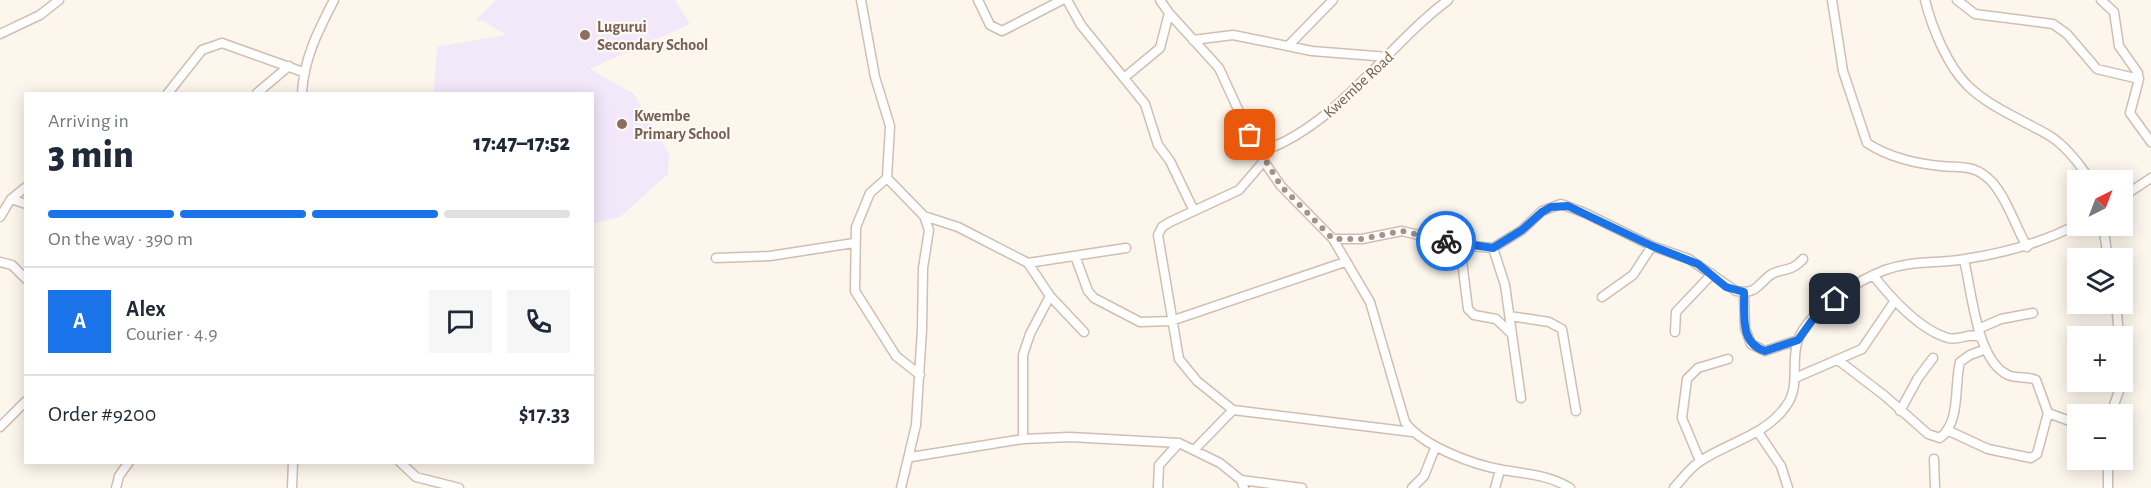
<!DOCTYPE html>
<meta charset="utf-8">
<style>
:root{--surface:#fff;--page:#f6f6f7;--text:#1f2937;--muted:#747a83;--line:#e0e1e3;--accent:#1a73e8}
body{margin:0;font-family:"Alegreya Sans",sans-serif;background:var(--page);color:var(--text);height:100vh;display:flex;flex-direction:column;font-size:22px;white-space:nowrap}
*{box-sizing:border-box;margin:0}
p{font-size:20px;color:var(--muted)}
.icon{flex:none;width:33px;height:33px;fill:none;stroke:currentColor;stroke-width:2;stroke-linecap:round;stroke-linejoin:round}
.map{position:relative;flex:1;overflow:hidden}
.sheet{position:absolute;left:24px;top:92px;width:570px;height:372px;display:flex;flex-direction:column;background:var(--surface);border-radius:0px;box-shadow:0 3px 15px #0003}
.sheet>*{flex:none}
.needle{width:39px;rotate:42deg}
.tools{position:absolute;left:2067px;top:170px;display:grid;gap:12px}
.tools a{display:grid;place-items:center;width:66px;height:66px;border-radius:0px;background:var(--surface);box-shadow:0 3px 15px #0003;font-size:30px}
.pin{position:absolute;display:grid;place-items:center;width:51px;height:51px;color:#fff;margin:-26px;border-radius:12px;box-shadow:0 3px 9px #0006}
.courier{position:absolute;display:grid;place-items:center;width:60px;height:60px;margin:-30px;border:4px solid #1a73e8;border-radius:50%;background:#fff;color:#222;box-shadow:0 2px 8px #0007}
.overview em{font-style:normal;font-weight:800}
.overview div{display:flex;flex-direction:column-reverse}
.overview{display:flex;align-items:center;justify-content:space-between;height:102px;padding:0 24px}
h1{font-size:39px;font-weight:800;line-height:45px}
.bar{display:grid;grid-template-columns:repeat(4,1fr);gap:9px 6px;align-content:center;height:72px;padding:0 24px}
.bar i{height:8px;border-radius:4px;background:var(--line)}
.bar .selected{background:var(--accent)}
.bar p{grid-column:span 4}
.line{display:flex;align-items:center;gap:15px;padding:0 24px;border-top:2px solid var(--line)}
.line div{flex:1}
.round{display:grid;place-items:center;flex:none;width:63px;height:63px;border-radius:0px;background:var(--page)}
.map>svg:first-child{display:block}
.education{fill:#f3e8fa}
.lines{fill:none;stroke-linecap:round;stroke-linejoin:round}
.minor-casing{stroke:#d1beb0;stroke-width:11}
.minor{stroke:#fff;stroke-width:8}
.done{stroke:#a89285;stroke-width:6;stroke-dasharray:0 10.8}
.route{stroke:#1a73e8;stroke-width:8}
.education-dot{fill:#8d6e63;stroke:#fffaf3;stroke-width:2}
.labels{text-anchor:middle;stroke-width:4.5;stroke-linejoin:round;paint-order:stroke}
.education-label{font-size:16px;font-weight:bold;fill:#785e54;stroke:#fffaf3;text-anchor:start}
.street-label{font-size:16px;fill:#7a5c4d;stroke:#fffaf3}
</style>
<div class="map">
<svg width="2151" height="488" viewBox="0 0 2151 488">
<rect width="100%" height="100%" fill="#fdf6ec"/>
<path class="education" d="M496,0H675L690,24L590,69L634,94L669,154L668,174L620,217L593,224L592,93H434L437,47L506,35L484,21H475Z"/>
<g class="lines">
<defs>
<path id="minor" d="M861,0L875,77L890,126L887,178L924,216L929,230L923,268L922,329L916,425L901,488
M978,0L990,25L1002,31L1062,0
M1067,0L1081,25L1145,104L1158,145L1170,161L1194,211
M1160,0L1169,13L1219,68L1258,153L1281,186L1333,239L1370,302L1405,422C1422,446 1474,465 1503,470C1527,474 1549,475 1570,488
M1832,0L1843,71L1867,143C1888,157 1917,164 1941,166C1963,168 1975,164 1992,182C2007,199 2016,227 2027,247
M1925,0C1932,28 1947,65 1968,86C1991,108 2023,120 2050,136C2067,147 2079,163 2090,180
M1957,0L1975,14L2053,24L2067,34L2097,69L2139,79
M2101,0L2114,12L2119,46L2138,73V83L2130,113L2151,142
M0,34L40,15L59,0
M1193,40L1233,35L1312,51L1388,57
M1288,46L1333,0
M1125,77L1160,48L1169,13
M168,93L202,50L222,43L303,72
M257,93L289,66
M302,93C304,58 318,31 334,0
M1258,153C1338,126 1383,49 1448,0
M887,178L870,193L856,227L855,291L896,356L920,375
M2122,197L2151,178
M11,199L26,204
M924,216L958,227L1028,263L1050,296L1084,332
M0,217L11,199L26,187
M2103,225L2108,258
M1333,239H1362L1402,231L1460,245L1493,248L1522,230L1542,211L1561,204L1585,213L1652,246L1689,259L1736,291C1756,294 1756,287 1769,276C1780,267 1790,274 1803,259
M1460,245L1468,309L1474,315L1496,319L1512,334
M1493,248L1505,285L1521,398
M1075,256L1088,291L1094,298L1140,322L1171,321L1345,262
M716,258L770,256L854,243
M1964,260C1972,291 1976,360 2008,375C2017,379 2027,376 2036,380L2048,413L2078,424
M0,262L12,265L26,279
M1028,263L1126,248
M1873,275C1890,297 1920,330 1948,338C1960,341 1968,332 1980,337
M1744,292L1745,328L1751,344L1765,351L1798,340
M1602,297L1633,275L1652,246
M2116,303L2119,336
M1510,316L1549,322L1562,329L1576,411
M1978,329L2001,319L2033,313
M1675,332L1676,312L1712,274
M1838,360L1885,396L1928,434L1940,438C1961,422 1954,385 1960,362L1970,355L1986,349
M1795,378L1862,349L1894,302
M2114,405L2125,374L2122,354
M1233,410L1197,381L1179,359L1158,235L1162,227L1170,222L1239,190L1264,161
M1900,411L1918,378L1933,358
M0,427L26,401
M1947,430L1988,449L2031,458L2037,454L2048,413
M1758,432L1781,466L1788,488
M1023,439V355L1030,334L1050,296
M1195,449L1233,410L1412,432
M911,457L1023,439L1070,437L1179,443L1220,463L1241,480L1244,488
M1934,459L1935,488
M2108,459V488
M1700,461L1682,418L1687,379L1698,368L1728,359
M400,462L416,477L459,488
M1241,480L1302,488
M116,488L119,476L129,462
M292,488L293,462
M1158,488L1159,465L1179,443
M1412,488L1424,476L1435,448
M1495,488L1500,470
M1674,488C1682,479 1689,469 1699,462C1728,442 1765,436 1786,406C1801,386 1790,362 1798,340C1808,312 1858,280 1885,270C1912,260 1938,264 1965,259C2005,253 2042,243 2078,224"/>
</defs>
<use href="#minor" class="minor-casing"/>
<use href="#minor" class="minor"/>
</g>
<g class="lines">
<path class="done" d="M1250,135L1281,186L1333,239H1362L1402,231L1446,241"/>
<path class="route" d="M1446,241L1493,248L1522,230L1542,212L1551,207L1568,206L1652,246L1698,264L1726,287L1744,292C1745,315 1739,343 1765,351L1798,340L1816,315L1835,299"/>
</g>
<g class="education-dot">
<circle cx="585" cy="35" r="6"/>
<circle cx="622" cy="124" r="6"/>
</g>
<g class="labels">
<g class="education-label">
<text x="597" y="32">Lugurui<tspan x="597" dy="18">Secondary School</tspan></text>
<text x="634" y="121">Kwembe<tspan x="634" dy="18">Primary School</tspan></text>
</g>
<g class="street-label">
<text transform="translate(1358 84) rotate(-43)" y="6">Kwembe Road</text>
</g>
</g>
</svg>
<div class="tools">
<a><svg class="needle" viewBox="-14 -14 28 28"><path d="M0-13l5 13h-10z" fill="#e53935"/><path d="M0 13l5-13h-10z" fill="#747a83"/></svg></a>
<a><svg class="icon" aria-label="layers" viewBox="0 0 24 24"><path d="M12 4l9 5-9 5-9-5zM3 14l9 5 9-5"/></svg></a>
<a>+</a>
<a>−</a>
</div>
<div class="pin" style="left:1250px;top:135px;background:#ea580c"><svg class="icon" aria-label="bag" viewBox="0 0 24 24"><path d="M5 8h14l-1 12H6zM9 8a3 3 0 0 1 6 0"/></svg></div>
<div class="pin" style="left:1835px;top:299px;background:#1f2937"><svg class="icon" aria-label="home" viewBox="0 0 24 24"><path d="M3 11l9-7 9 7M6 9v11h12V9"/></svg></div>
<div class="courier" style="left:1446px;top:241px"><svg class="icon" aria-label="bike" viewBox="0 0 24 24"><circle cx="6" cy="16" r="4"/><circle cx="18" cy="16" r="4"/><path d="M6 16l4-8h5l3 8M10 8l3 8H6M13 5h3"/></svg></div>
<section class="sheet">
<div class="overview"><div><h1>3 min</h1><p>Arriving in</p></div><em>17:47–17:52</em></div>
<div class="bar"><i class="selected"></i><i class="selected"></i><i class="selected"></i><i></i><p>On the way · 390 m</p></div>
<div class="line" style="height:108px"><b class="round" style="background:var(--accent);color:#fff">A</b><div><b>Alex</b><p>Courier · 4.9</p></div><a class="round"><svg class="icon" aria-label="chat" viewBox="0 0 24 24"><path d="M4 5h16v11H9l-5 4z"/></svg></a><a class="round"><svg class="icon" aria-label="phone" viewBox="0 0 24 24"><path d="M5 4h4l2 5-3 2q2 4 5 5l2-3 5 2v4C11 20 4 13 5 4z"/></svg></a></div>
<div class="line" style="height:78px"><div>Order #9200</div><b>$17.33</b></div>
</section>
</div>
